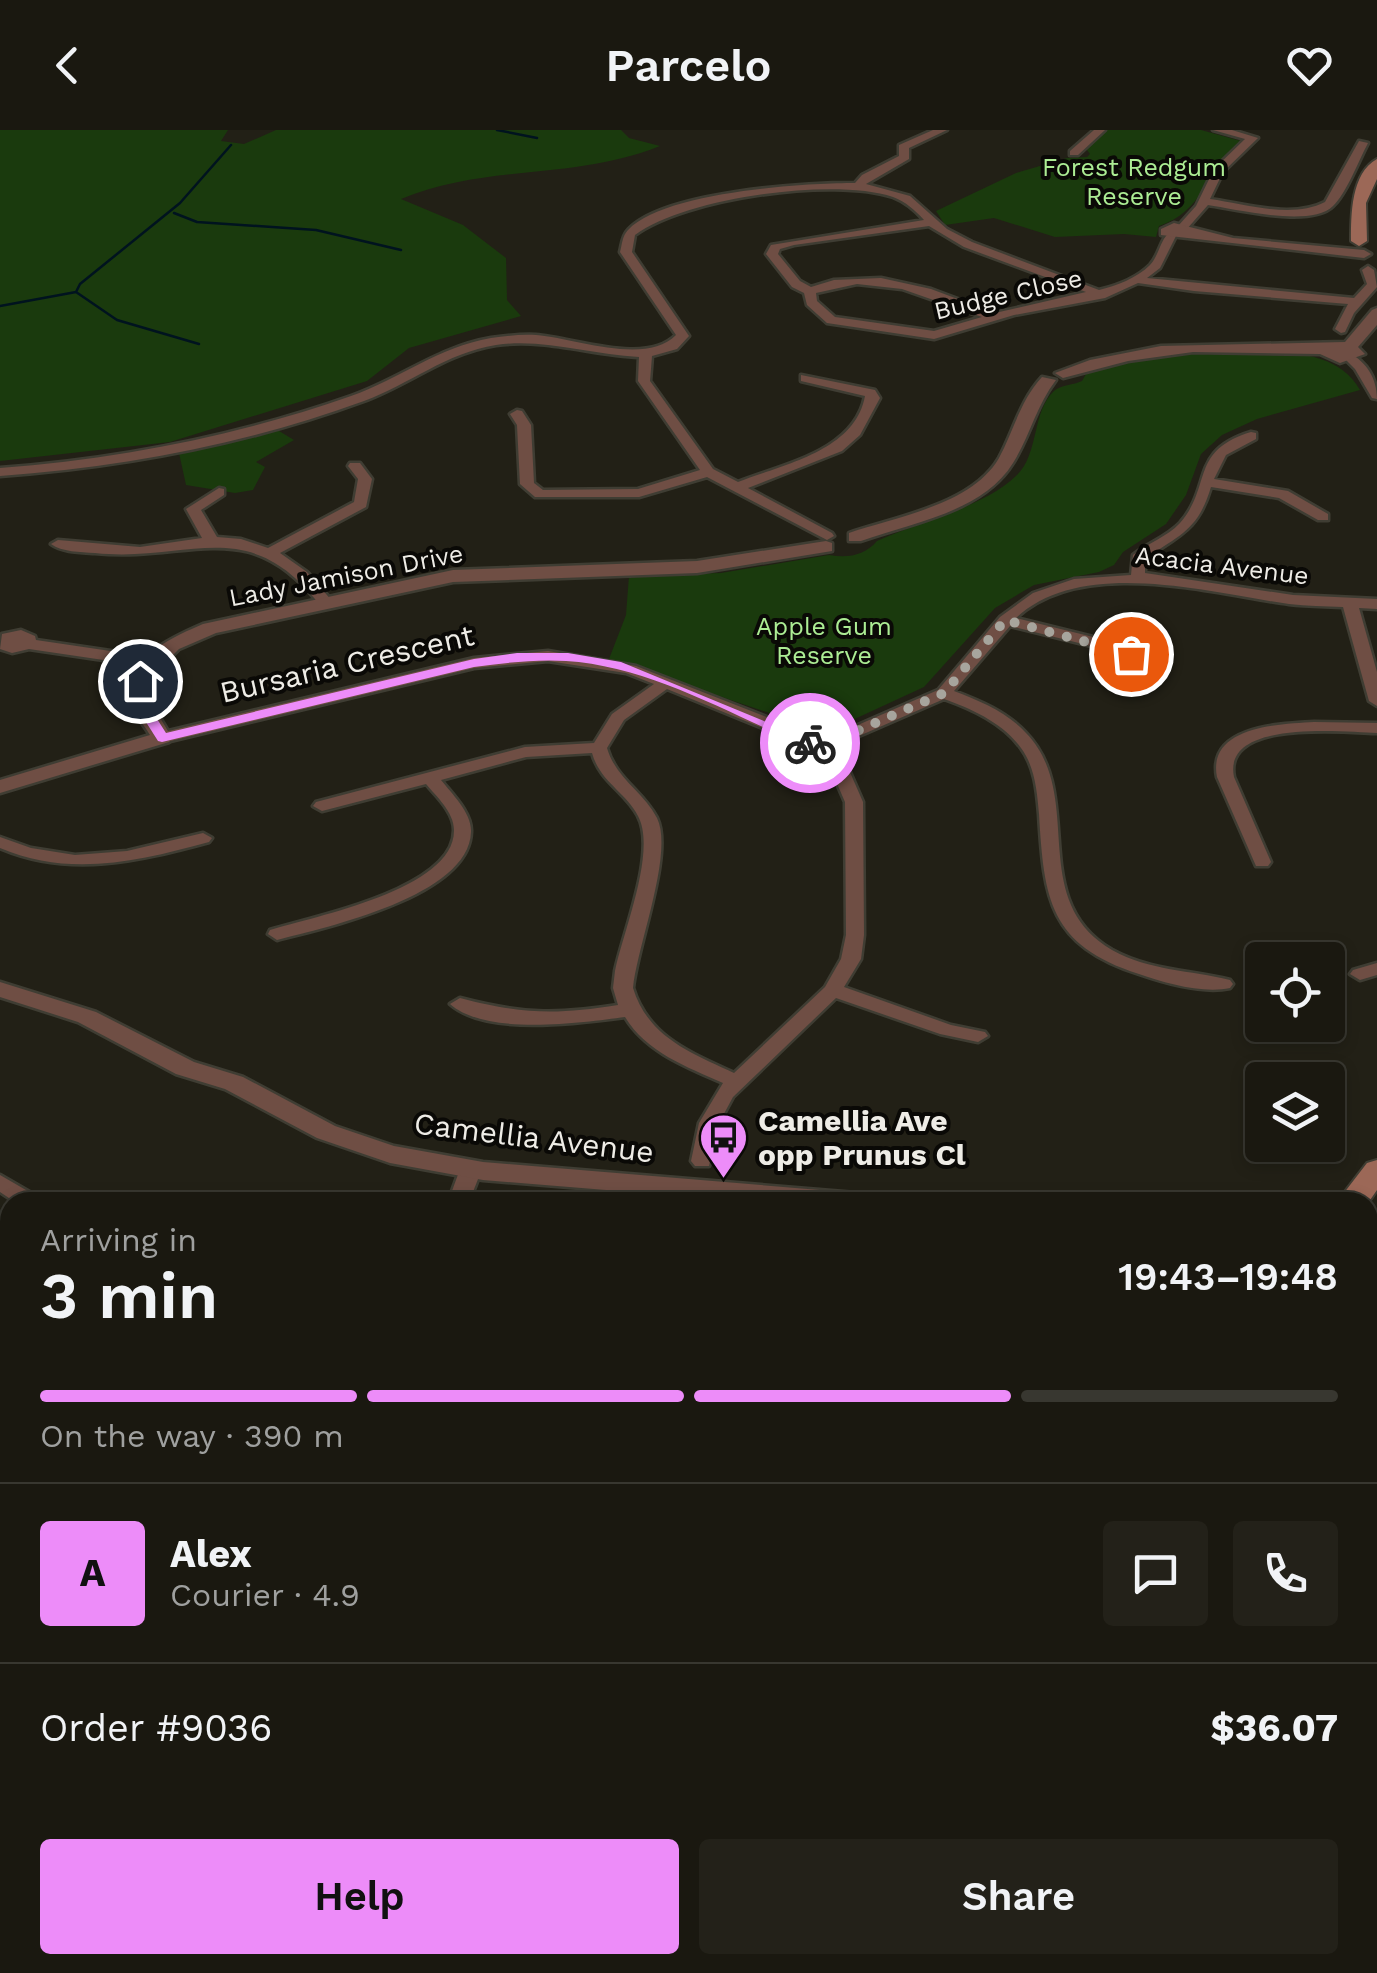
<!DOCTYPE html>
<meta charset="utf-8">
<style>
:root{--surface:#1a1810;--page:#232119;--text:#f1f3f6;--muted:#9fa09f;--line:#383730;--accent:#ed8cf9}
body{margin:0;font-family:"Work Sans",sans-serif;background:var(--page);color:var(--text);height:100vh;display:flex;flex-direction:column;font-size:38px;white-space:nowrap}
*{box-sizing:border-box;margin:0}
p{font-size:32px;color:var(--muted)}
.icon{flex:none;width:55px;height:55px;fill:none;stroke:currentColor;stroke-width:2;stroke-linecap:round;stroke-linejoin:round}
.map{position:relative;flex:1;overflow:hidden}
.drawer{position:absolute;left:0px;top:1062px;width:1378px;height:782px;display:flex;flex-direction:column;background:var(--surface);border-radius:30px 30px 0 0;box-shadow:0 5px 15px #0003,0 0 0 2px var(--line)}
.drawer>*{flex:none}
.tools{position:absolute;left:1245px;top:812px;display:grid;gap:20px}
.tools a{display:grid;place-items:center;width:100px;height:100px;border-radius:10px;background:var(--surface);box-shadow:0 5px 15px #0003,0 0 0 2px var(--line);font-size:50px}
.pin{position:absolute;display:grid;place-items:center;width:85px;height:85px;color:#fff;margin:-42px;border:5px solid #fff;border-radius:50%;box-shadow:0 2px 10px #0007}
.courier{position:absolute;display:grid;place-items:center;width:100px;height:100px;margin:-50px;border:8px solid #ed8cf9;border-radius:50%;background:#fff;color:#222;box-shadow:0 2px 12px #0007}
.headline em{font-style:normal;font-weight:600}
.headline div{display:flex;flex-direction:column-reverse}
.headline{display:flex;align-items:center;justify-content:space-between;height:170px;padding:0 40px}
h1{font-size:65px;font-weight:600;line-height:75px}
.bar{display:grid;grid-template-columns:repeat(4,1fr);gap:15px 10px;align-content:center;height:120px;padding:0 40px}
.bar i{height:12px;border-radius:8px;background:var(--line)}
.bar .active{background:var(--accent)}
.bar p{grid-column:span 4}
.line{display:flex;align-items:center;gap:25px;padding:0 40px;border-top:2px solid var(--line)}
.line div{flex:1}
.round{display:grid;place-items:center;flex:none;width:105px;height:105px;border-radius:10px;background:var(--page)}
.cta{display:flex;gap:20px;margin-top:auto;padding:20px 40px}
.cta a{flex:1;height:115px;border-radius:10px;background:var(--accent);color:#111;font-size:40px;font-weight:600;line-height:115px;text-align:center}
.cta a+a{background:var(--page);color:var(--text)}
header{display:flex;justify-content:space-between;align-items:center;height:130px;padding:0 40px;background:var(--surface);font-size:45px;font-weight:600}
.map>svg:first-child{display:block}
.green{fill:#1a3a0d}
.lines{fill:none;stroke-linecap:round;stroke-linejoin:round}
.stream{stroke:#00131f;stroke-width:2.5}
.minor-casing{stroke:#3f3d33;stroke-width:5}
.tertiary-casing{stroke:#3f3d33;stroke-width:5}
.secondary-casing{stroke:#3f3d33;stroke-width:4}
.minor{fill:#6f4e44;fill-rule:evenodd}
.tertiary{fill:#6f4e44;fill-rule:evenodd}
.secondary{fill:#9c6857;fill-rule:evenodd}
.route{fill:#ed8cf9}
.done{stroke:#a7a59d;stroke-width:10;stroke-dasharray:0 18}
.labels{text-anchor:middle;stroke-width:8;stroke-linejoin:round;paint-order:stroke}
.far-park-label{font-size:25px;fill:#aced94;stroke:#0a0906}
.far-street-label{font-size:25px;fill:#eeece6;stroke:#0a0906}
.street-label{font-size:30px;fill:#eeece6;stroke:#0a0906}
.poi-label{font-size:30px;font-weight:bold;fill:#eeece6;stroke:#0a0906;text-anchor:start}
</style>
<header><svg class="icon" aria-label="back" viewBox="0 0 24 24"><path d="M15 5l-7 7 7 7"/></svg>Parcelo<svg class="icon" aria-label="heart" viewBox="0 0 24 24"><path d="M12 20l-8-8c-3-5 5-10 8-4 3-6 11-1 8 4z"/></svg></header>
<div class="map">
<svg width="1377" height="1843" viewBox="0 0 1377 1843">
<rect width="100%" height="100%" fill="#222016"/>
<path class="green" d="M0,0H228L221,11L244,14L276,0H621L629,8L660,16C572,51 489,33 401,69L463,95L506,128L507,170L521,186L409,218L367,251L170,312L0,331Z
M1106,0H1201L1241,11C1207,41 1203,82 1159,96L1156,107L1124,104L1055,107L994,88L945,95L936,81L1016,43L1067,28L1087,27L1090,24L1084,16Z
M1271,220C1304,224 1342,227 1360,260L1257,289L1222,305L1201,324L1186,365L1166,394L1123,422L1114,435L1099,442L1034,455L995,478L924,557L833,599L820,600L609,529L626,485L629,446L721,443L829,425C848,428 864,426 877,411C918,392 985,377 1017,345C1039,324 1032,281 1054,261C1060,255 1074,255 1082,251L1086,244C1142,221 1211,221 1271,220Z
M274,298L294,310L256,332L265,337L253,360L235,363L186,355L179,323Z"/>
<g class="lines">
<path class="stream" d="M497,0L537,8
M174,83L197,92L316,100L401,120
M0,176L76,162
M199,214L117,190L76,162L80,154L180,73L231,15"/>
<defs>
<path id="minor" d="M933,0H947L909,18V29L866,54L910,66L947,99L972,112L1099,160C1116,156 1137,148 1150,135C1160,124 1160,109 1171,101L1177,104L1160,138L1147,148L1354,168L1367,154L1362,140L1368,136L1374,140L1377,157L1354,183L1345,202L1341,203L1335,199L1348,174L1194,161L1138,153L1105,168L1014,185L934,209L827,193L807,175L804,163L792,157L766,124L771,115L924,90C915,80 906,72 893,67C833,47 685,68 635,105L632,122L689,206L677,219L652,226L650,251L713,339L738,352C784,334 855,321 865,266L801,251V245L875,260L880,268L860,305L842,321L748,358L832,403L834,406L827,410L707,347L639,367H535L520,354L517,295L510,284L517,280L522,281L531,295L534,353L543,360L638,359L700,340L638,251L639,227C591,225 545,208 496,215C446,223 410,254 364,271C247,314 124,337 0,346V338C120,329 237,306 351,266C400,249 438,217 491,208C506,206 521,204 536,205C575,208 646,236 676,205L620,122C622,115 622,106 628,100C663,62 803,53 855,53L862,45L899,26V15ZM929,96L964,117L1086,162L995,183L931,159L881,148L834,150L811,157L800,151L778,124L780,119L794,115ZM857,154L902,159L982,187L934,201L835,187L817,171L816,163Z
M1094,0H1105L1078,25H1070V21Z
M1213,0H1232L1258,8L1223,42L1210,69C1245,74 1292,89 1325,72L1359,11L1368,13C1359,30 1346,64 1333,76C1311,98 1236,79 1208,75L1186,100H1178V96L1196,76L1214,39L1245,9Z
M1349,223C1367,232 1377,249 1377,269L1372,268L1355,239L1343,227Z
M1251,302L1256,303V309L1226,325L1214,349L1288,361L1328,384V390H1318L1279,368L1211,357C1198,401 1179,405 1145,429V443L1293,465L1377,469V479L1359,478L1377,542V576L1369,571L1343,477C1325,476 1307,476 1289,474C1210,463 1082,426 1016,488L1162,524V530L1156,532L1010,496L954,561C980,571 1007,582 1026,603C1087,666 1025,769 1112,820C1150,841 1190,840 1230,850L1233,854L1230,858C1203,864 1165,853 1139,844C1049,815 1044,769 1039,684C1037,661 1035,637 1021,618C1003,593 972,579 944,569L829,619L849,640L863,672L864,805L861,829L844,857L951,895L985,902L988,906L978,912L940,904L836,868L733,967L719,993L709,1036H695L691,1031L699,993L723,953C687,937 646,922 625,887C580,893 486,906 450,874L460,868C521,884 556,885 618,875L613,858L615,841C623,802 657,721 638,686C626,662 600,652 592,623L526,627L441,650C452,664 472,683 471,702C469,766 327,797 277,810L268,804L270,800C315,786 455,759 454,700C454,682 436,666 426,654L322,681L313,676L316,672L525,617L594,613L612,584L654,554L626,543L548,531L474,538L162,613L154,608L156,604L474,528L548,521L636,536L792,597L819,612L938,560L1000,487L1033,463L1074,449L1131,445L1133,425C1148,413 1167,407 1180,393C1213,355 1189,321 1251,302ZM667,559L780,605L812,622L832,642L845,672L846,805L841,829L825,857L734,943C691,923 648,907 633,858C637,816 674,723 657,688C643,661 616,649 607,618L624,590Z
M350,333H360L372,349L366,377L280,423L307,442L333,472L330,475H320C248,382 190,433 95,423C80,422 62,422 51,414L58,410L140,417L202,408L186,379L219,358L224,359V365L201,380L217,407L241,409L268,418L354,372L358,349L348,336Z
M21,500L35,506L36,510L151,527L159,532L151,537L29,519L12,523L0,519L2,504Z
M1314,592L1377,593V603C1343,602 1222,589 1234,647L1271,732L1268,736H1256L1217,647C1207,596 1280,594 1314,592Z
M203,703L212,708L209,712C139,731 70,748 0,718V707L31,718L75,725L127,721Z
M1377,833V845L1360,850L1350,844L1353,840Z
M471,1032L482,1039L469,1072H448L460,1039Z
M0,1045L38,1067L40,1072H15L0,1062Z
M0,1332L10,1335V1358L0,1355Z
M1368,1371L1377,1374V1399L1368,1395Z
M541,1835H590L594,1843H545Z
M649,1835H746L750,1843H645Z
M1070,1835H1103L1099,1843H1066Z"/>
<path id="tertiary" d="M1174,93L1233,108L1364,120L1371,124L1364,128L1161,105V99Z
M1377,178V195L1358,217L1365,224L1340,233L1320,224L1193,222L1128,231L1063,248L1055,243L1090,230L1161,216L1345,212L1372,180Z
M1042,247L1056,250C1036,276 1030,306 1013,333C983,382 911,393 861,411H849V403C895,387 972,375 999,328C1014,300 1020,271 1042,247Z
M826,411L832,413V421L697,443L453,452L216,503L179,519L152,546L149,569L172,608L169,612L0,663V650L150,605C144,595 132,581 129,570C120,530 175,506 203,494L453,440L697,431Z
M0,852L96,882L194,932L243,947L335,996L394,1016L483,1032L856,1063L866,1066L869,1072H753L483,1050L390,1033L317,1008L225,959L176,944L78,892L0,867Z"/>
<path id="secondary" d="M1377,29V49L1366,73L1367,111L1359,116L1351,111C1351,85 1351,43 1377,29Z
M1377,1030V1060L1368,1073L1337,1072L1367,1033Z
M1188,1835H1228L1231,1843H1191Z"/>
</defs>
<use href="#minor" class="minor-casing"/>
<use href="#tertiary" class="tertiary-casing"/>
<use href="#secondary" class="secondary-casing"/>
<use href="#minor" class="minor"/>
<use href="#tertiary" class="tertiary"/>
<use href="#secondary" class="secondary"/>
</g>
<path class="route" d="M517,523H568L621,532L817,613L805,616C730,584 649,536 566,531C535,529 505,533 474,537L162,612L158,611L132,570L133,551L145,548V570L166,603L474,529Z"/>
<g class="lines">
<path class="done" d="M810,613L818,618L944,563L1005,490L1131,524"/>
</g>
<defs>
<symbol id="bus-pin" viewBox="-11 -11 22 30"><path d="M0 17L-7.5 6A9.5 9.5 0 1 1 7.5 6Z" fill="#ed8cf9" stroke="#0a0906"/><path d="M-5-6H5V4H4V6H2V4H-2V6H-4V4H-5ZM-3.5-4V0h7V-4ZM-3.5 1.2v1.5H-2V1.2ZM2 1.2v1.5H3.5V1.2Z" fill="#111"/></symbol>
</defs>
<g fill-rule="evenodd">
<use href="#bus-pin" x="696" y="980" width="55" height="75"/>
</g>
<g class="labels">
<g class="far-park-label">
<text x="1134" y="46">Forest Redgum<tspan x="1134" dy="29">Reserve</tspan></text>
<text x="824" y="505">Apple Gum<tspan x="824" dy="29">Reserve</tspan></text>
</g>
<g class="far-street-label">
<text transform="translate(1008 164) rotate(-13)" y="9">Budge Close</text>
<text transform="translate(1222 435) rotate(7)" y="9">Acacia Avenue</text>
<text transform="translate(346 445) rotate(-11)" y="9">Lady Jamison Drive</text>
</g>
<g class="street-label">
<text transform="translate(347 534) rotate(-13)" y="10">Bursaria Crescent</text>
<text transform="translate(534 1008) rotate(7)" y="10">Camellia Avenue</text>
</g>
<g class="poi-label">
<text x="758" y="1001">Camellia Ave<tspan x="758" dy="34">opp Prunus Cl</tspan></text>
</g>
</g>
</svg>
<div class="tools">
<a><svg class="icon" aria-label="locate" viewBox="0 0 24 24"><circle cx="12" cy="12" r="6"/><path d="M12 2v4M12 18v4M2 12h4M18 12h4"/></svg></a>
<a><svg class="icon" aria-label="layers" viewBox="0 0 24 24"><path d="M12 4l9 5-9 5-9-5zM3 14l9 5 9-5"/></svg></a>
</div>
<div class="pin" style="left:1131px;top:524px;background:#ea580c"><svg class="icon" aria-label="bag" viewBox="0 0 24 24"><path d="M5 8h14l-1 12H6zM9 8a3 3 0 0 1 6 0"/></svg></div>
<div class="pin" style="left:140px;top:551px;background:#1f2937"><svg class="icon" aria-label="home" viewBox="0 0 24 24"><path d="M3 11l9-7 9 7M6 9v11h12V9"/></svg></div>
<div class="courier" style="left:810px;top:613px"><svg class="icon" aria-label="bike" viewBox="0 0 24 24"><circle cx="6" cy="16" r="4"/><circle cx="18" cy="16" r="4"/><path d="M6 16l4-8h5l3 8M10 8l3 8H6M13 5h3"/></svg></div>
<section class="drawer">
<div class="headline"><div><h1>3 min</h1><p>Arriving in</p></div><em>19:43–19:48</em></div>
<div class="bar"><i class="active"></i><i class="active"></i><i class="active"></i><i></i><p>On the way · 390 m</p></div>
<div class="line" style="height:180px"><b class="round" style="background:var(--accent);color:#111">A</b><div><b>Alex</b><p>Courier · 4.9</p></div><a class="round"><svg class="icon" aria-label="chat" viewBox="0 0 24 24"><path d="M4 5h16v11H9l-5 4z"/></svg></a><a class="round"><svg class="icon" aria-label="phone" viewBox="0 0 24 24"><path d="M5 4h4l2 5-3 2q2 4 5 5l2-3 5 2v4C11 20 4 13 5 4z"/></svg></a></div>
<div class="line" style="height:130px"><div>Order #9036</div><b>$36.07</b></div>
<div class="cta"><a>Help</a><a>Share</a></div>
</section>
</div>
